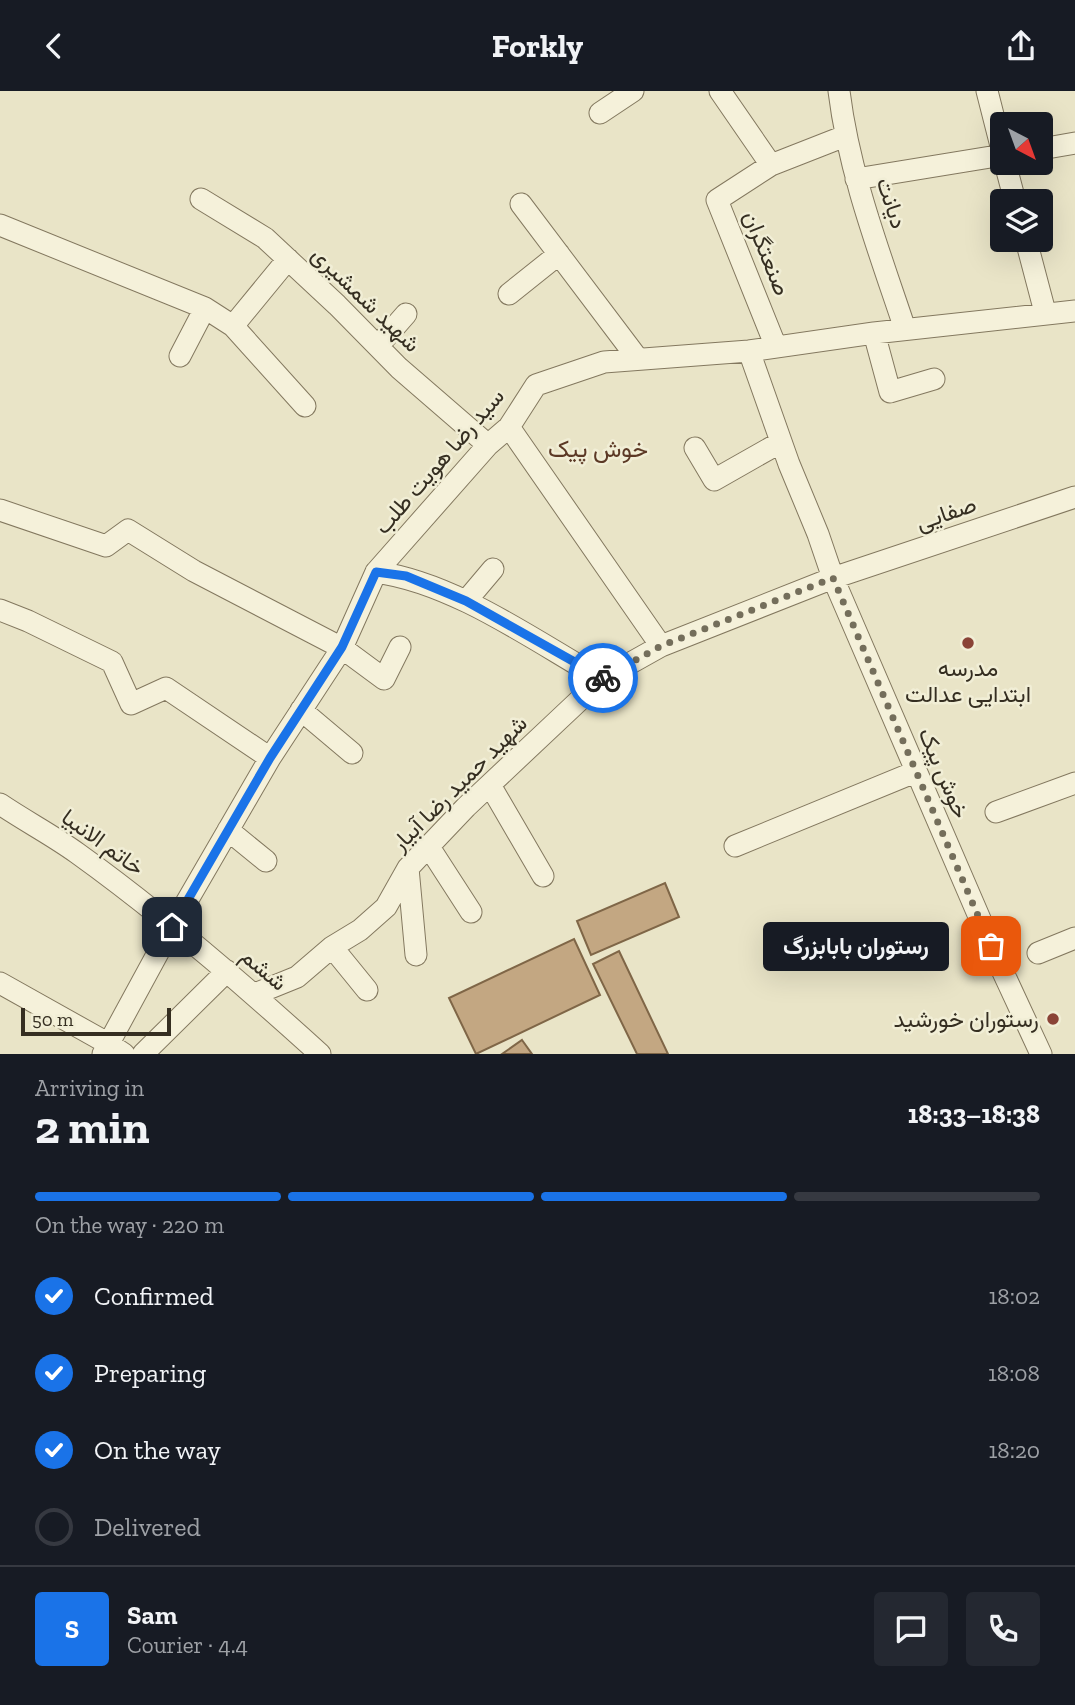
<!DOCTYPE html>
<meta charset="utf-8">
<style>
:root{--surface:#171b24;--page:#242831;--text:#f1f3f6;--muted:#9ea1a6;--line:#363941;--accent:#1a73e8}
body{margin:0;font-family:"Zilla Slab",Vazirmatn,serif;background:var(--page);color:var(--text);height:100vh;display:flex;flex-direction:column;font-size:26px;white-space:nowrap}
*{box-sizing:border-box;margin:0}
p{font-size:23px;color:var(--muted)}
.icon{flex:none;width:38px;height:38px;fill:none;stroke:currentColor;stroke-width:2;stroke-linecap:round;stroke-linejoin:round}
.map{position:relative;height:963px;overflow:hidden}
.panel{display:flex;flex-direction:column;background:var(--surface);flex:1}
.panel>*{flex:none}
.needle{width:46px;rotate:139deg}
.buttons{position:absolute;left:990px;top:21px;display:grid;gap:14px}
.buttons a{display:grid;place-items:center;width:63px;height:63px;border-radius:7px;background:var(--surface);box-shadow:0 7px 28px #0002;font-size:35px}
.scale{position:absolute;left:21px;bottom:18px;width:150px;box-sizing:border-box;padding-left:7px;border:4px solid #352e21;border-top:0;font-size:19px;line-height:24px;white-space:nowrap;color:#352e21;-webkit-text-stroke:5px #f1eed6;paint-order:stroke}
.pin{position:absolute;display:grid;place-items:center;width:60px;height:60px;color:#fff;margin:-30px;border-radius:14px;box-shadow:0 4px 10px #0006}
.courier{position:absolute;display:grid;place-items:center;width:70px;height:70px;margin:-35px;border:5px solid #1a73e8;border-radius:50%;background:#fff;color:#222;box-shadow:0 2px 9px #0007}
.bubble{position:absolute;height:49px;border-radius:7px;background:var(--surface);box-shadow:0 7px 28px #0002;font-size:23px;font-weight:700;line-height:49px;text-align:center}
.head em{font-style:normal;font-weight:700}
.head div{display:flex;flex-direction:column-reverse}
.head{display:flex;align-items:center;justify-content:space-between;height:119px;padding:0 35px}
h1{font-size:46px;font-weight:700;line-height:52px}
.bar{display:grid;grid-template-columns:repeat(4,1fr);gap:10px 7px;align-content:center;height:84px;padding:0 35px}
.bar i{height:9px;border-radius:5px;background:var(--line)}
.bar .active{background:var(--accent)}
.bar p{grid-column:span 4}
.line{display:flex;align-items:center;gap:18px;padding:0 35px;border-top:2px solid var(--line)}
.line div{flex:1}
.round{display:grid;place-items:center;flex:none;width:74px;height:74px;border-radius:7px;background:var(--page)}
ol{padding:0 35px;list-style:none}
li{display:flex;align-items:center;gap:21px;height:77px}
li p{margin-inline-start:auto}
li .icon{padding:7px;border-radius:50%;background:var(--accent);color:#fff;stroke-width:4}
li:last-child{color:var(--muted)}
li i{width:38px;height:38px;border:4px solid var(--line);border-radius:50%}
header{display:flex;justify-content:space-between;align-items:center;height:91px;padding:0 35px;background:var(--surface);font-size:32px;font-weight:700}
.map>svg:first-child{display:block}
.building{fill:#c3a782;stroke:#7f6647;stroke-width:2}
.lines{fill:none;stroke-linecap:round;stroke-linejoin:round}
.minor-casing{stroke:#83785f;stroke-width:23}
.minor{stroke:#f5f1da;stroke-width:21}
.done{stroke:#746e5b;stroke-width:7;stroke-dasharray:0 12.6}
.route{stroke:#1a73e8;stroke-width:9}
.poi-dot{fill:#8a4336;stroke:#f1eed6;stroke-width:2.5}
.labels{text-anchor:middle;stroke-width:5;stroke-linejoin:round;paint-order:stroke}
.street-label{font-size:23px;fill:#352e21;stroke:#f1eed6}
.poi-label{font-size:23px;fill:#352e21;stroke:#f1eed6}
.neighbourhood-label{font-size:24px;fill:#5c3925;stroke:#f1eed6}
</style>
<header><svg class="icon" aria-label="back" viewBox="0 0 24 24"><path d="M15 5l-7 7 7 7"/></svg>Forkly<svg class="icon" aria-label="share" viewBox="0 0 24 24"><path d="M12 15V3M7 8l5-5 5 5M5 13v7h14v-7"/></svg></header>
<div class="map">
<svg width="1075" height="963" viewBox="0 0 1075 963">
<rect width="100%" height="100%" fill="#e9e4c7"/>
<path class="building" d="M665,792L679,826L591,864L577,830Z
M574,848L600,904L476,963L449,907Z
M619,860L668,963H637L593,873Z
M522,949L532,963H502Z"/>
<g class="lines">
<defs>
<path id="minor" d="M720,0L771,74L845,45
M839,0C849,82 879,160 905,238
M987,0L1003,63
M600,22L633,0
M1041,58L1075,52
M1005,72L1015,110
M771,74L717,109L776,256
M856,88L1003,64
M201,108L265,147L337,214L399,277L488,354
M521,113L638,268
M0,134L205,217L233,235L288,168
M1026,149L1045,221
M509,203L559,163
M233,235L305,315
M874,242L890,301L934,288
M378,255L406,223
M749,260L789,373L818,443L833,487L1002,879L1041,963
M180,265L205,217
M509,336L661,555
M695,357L714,389L781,351
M0,419L106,455L128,439L194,480L342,557L384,588L400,556
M376,481C455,492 533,549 602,588
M466,510L493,478
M0,519L28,530L112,571L131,613L166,597L270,667
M301,619L352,662
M490,694L543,785
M0,713C25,730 52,744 77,762C162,823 243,893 320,963
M996,721L1075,692
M228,739L266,770
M735,755L915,681
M429,756L471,821
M408,777L416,864
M332,856L367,899
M1038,862L1075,847
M0,892L109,953L124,963
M255,903L297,886L332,856L360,839L386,816L408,777L466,716L602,588L661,555L833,487L1075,406
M103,963L172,836L270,667L342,557L376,481L488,354L509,336L536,294L604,271L749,260L874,242L1075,220
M143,963L227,880"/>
</defs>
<use href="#minor" class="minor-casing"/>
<use href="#minor" class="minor"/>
</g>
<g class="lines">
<path class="done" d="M603,587L661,555L833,487L991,855"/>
<path class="route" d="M172,836L270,667L342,556L376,481L406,485L466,510L603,587"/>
</g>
<g class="poi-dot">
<circle cx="968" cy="552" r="7"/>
<circle cx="1053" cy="928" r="7"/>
</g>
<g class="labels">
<g class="street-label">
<text transform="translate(892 112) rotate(72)" y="8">دیانت</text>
<text transform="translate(767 162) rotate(68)" y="8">صنعتگران</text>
<text transform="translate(366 208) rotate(44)" y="8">شهید شمشیری</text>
<text transform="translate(439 370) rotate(-49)" y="8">سید رضا هویت طلب</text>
<text transform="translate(946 422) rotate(-19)" y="8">صفایی</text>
<text transform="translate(944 682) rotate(67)" y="8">خوش پیک</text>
<text transform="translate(459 692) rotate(-45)" y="8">شهید حمید رضا آبیار</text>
<text transform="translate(103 751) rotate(36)" y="8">خاتم الانبیا</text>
<text transform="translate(264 878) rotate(40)" y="8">ششم</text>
</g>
<g class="poi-label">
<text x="968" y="585">مدرسه<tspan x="968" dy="26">ابتدایی عدالت</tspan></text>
<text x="1039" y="936" text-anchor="end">رستوران خورشید</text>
</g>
<g class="neighbourhood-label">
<text x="598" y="366">خوش پیک</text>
</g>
</g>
</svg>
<div class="buttons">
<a><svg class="needle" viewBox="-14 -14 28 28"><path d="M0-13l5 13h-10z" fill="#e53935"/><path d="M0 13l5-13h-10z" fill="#9ea1a6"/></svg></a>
<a><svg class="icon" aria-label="layers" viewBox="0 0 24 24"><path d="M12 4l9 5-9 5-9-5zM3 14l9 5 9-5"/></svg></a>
</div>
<div class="scale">50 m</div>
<div class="pin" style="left:991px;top:855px;background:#ea580c"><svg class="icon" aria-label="bag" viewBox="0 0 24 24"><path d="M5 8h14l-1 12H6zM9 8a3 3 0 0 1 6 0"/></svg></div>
<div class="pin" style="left:172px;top:836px;background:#1f2937"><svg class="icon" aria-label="home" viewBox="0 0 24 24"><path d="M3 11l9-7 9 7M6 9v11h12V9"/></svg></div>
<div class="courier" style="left:603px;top:587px"><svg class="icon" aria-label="bike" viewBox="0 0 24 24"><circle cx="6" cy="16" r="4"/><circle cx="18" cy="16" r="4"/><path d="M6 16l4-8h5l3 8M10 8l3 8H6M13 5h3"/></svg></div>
<div class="bubble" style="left:763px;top:831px;width:186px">رستوران بابابزرگ</div>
</div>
<section class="panel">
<div class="head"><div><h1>2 min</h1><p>Arriving in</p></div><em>18:33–18:38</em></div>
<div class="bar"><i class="active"></i><i class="active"></i><i class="active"></i><i></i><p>On the way · 220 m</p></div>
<ol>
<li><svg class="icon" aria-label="check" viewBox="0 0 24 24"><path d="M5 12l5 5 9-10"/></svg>Confirmed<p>18:02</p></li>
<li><svg class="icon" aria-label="check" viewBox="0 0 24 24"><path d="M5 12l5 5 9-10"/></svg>Preparing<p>18:08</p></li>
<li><svg class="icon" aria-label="check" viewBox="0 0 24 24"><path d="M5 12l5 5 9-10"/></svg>On the way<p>18:20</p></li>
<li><i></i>Delivered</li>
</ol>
<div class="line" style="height:126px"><b class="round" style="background:var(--accent);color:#fff">S</b><div><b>Sam</b><p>Courier · 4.4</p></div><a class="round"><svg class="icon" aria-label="chat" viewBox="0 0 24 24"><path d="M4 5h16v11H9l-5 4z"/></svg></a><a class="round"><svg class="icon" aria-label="phone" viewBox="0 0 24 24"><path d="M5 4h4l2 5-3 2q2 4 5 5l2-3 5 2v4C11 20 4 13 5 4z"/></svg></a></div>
</section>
